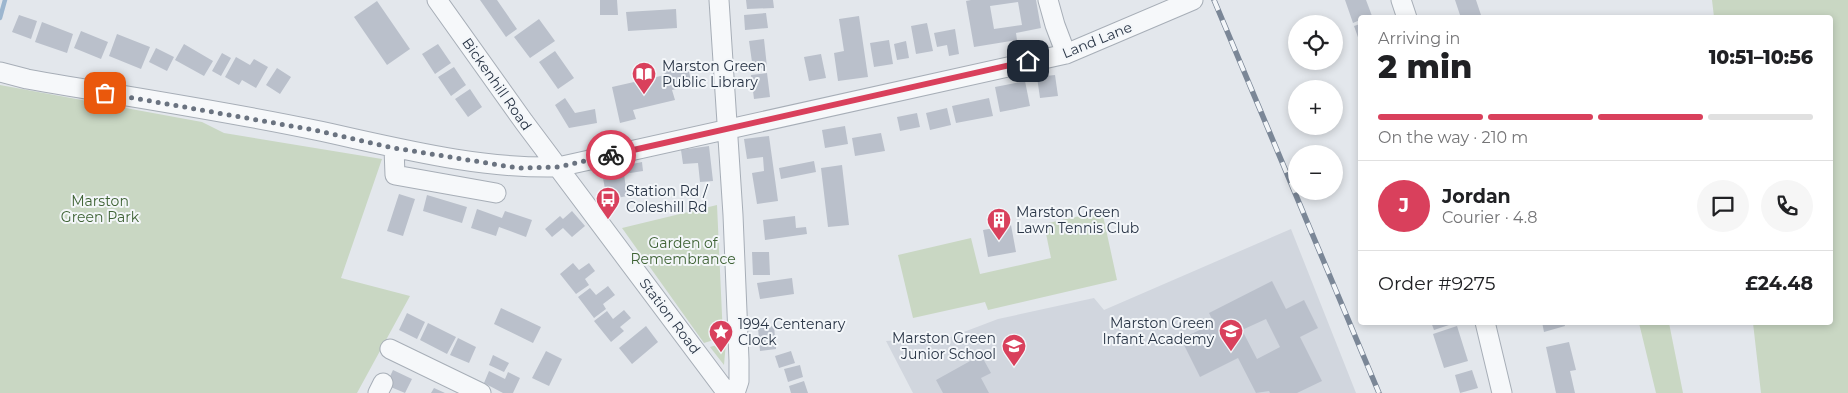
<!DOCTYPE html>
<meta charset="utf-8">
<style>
:root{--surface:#fff;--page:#f6f6f6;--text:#202124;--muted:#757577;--line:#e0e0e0;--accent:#d9405c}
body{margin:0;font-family:Montserrat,sans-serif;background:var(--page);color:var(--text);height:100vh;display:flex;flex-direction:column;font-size:19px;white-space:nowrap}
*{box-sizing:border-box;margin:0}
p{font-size:16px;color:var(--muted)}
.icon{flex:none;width:28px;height:28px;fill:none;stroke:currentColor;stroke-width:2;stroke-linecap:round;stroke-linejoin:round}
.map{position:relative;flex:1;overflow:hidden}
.side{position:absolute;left:1358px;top:15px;width:475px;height:310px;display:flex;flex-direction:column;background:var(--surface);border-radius:5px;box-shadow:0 2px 8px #0003}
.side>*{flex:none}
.controls{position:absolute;left:1288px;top:15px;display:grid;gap:10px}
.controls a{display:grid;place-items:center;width:55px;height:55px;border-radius:50%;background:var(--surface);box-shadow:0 2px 8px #0003;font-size:25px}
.pin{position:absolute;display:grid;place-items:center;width:42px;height:42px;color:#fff;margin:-21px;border-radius:10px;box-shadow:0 2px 8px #0006}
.courier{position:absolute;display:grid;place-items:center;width:50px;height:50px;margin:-25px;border:4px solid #d9405c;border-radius:50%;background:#fff;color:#222;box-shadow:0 1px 6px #0007}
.summary em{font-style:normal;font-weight:800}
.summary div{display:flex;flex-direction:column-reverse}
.summary{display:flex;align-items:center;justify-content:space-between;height:85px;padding:0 20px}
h1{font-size:32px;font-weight:800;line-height:38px}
.bar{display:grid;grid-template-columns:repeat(4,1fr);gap:8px 5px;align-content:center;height:60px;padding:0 20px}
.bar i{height:6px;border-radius:4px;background:var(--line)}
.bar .active{background:var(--accent)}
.bar p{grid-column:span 4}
.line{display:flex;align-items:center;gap:12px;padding:0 20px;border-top:1px solid var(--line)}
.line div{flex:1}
.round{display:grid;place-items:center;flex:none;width:52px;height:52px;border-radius:26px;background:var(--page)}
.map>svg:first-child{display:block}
.built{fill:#d1d6de}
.green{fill:#c9d7c3}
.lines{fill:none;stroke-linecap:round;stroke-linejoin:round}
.stream{stroke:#9cb6cf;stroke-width:4.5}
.building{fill:#bac0cb;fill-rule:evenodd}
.minor-casing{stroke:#a7aeb7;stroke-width:21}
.minor{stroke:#f6f8fa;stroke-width:19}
.rail-casing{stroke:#7b8797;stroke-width:5.5}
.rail{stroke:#f3f6f9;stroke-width:4;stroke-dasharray:11;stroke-linecap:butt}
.done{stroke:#6a7380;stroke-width:5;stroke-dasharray:0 9}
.route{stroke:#d9405c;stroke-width:6}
.labels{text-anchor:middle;stroke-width:4;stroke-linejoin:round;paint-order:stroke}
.street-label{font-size:14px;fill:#293546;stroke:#f3f6f9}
.poi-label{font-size:14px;fill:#293546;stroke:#f3f6f9;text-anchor:start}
.park-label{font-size:14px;fill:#3f6335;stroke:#f3f6f9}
</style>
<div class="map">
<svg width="1848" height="393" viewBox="0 0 1848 393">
<rect width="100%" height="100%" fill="#e3e7ec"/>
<path class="built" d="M1291,229L1356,393H913L886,341L948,338L998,319L1094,298L1104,310Z"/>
<path class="green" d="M1712,0H1848V393H1761L1753,323L1830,322V18L1714,17Z
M0,85L202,122L224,133L382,159L341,278L410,296L357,393H0Z
M717,205L723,337L704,343L622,228Z
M1102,211L1117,280L988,310L985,302L913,318L898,255L971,238L980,274L1051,258L1044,224Z
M1639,323H1669L1683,393H1656Z
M726,342L724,365L710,347Z"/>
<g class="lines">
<path class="stream" d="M0,18L5,0"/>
</g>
<path class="building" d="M480,0H497L517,29L506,37Z
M600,0H617L618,15H600Z
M746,0H773L774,8L747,9Z
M971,0H1036L1041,28L1016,33L1017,40L974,47L966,1ZM1018,2L1022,25L994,29L990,6Z
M1345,0H1366L1372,16L1360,18V20L1353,23Z
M1455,0H1476L1482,18H1461Z
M377,1L410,49L387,65L354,17Z
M676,9L677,28L628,31L626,12Z
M766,13L768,28L745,30L744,15Z
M19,15L37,21L31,39L12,32Z
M859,16L868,77L838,81L834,53L844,51L839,19Z
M539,19L555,41L530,58L514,37Z
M42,22L73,34L67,53L35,42Z
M927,23L933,51L916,54L911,26Z
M1360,24V43L1354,26Z
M955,29L959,54L949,56L947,45L937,47L934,33Z
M81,31L108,42L101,59L74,48Z
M117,34L150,47L141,69L109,56Z
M764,39L767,67L753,69L749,41Z
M889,40L893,64L874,67L870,43Z
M906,41L909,58L897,60L894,44Z
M184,44L213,61L204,76L175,60Z
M438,44L451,63L435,74L422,54Z
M156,48L174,57L167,71L149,62Z
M555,51L574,78L558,89L539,62Z
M222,53L231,58L221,76L212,71Z
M821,54L826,78L809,81L804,57Z
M236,57L250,65L254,59L268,67L256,88L242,80L239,85L225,77Z
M687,63L692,85L672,90L675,100L633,110L636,119L620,123L612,87L665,75L663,68Z
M454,67L466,85L451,96L438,77Z
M277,68L291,77L280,94L266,85Z
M767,73L770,97L754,99L751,75Z
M1055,75L1058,96L1040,98L1037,77Z
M1025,81L1030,106L1000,112L995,87Z
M470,89L482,107L468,117L455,99Z
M565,98L575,113L595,109L597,123L569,128L555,105Z
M989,98L993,116L956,123L952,106Z
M947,108L951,125L930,130L926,113Z
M917,113L920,127L900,131L897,117Z
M845,126L848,144L825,148L822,130Z
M881,133L885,151L855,156L852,138Z
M769,136L778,201L757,204L752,173L764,171L763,157L747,159L744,139Z
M709,146L713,181L700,182L698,163L683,164L681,150Z
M814,161L816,172L781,179L779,168Z
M642,162L643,171L624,174L622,166Z
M842,165L849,225L828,227L821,168Z
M624,174L627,196L607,200L603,178Z
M399,194L415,199L403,236L387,231Z
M427,195L467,207L462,223L423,211Z
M477,209L502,218L505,211L532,220L526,237L499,227L496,236L471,228Z
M572,211L585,226L572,237L563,228L552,237L545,229L560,216L563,219Z
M795,216L796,228L806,227L807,234L765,240L763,220Z
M1011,225L1016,252L988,257L983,230Z
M752,252H769L770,275H753Z
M573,263L579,270L589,263L595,271L585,279L589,285L576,294L560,274Z
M792,278L794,294L760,299L757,283Z
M1272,281L1286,309L1304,300L1318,328L1300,337L1322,381L1297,393H1270L1269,391L1256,393L1238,358L1200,377L1181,339L1214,323L1209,313ZM1266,319L1280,347L1257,359L1242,330Z
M608,286L615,295L603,304L606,309L594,318L578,297L590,288L596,295Z
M501,308L541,327L533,343L494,324Z
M624,310L631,318L620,327L624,331L611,342L594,321L607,311L613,319Z
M407,313L425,322L417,339L399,330Z
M1431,322H1455V323L1434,330Z
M1542,322H1564L1565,326L1544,332Z
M428,323L456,337L447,354L420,340Z
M646,326L658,342L632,364L619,348Z
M774,326L776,349L760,351L758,328Z
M1457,326L1468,361L1444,368L1433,334Z
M458,338L476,347L469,363L450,355Z
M1569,342L1576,370L1570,371L1575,393H1556L1546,347Z
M546,351L562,359L549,386L532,378Z
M791,351L795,363L779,368L775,356Z
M493,355L509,363L504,372L489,365Z
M981,355L991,373L981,378L989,393H943L936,380Z
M800,365L803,377L788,382L784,369Z
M393,370L412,379L405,393L386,385Z
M1472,370L1478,388L1460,393L1455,375Z
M489,371L505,379L508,372L520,378L513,393H503L484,383Z
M804,381L808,393H791L789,386Z
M434,388L445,393H431Z"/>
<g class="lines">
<defs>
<path id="minor" d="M437,0L524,122L727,393
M719,0L733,215L739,360V381L735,393
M1048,0L1055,25L1066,54
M1401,0L1407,18
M0,72L27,79C123,96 220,110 315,130C395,147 476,169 558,167L1066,54L1193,0
M394,148L395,175L496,193
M1485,322L1502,393
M390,349L481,393
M378,393L383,383"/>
</defs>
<use href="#minor" class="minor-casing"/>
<use href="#minor" class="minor"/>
<defs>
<path id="rail" d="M1214,0L1379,393"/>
</defs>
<use href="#rail" class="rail-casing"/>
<use href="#rail" class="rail"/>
</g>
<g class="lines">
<path class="done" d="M105,93L314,130L394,148L518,168L558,167L611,155"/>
<path class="route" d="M611,155L1028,61"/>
</g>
<defs>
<symbol id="library-pin" viewBox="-11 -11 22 30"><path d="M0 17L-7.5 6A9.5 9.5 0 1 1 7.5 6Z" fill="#d9405c" stroke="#f3f6f9"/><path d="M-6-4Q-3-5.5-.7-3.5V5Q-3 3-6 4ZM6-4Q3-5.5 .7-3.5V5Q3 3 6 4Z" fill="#fff"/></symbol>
<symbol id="bus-pin" viewBox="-11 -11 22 30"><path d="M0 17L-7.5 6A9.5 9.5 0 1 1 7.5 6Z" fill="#d9405c" stroke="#f3f6f9"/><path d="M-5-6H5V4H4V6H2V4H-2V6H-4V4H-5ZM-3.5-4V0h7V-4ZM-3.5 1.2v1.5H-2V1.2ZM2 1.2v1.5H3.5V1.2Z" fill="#fff"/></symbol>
<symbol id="building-pin" viewBox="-11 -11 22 30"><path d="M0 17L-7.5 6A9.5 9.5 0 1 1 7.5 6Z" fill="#d9405c" stroke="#f3f6f9"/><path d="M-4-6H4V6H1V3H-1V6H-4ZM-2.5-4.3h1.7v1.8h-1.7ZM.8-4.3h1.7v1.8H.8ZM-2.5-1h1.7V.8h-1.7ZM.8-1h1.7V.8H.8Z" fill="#fff"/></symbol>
<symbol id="school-pin" viewBox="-11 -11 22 30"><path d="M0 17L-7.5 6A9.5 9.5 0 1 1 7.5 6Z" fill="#d9405c" stroke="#f3f6f9"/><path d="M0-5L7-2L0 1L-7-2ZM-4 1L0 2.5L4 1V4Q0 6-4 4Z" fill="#fff"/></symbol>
<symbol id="sight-pin" viewBox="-11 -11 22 30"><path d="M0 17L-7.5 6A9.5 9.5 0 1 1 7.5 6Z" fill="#d9405c" stroke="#f3f6f9"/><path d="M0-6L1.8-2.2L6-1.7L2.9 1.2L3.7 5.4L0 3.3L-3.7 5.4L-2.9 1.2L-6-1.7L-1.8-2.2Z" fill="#fff"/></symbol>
</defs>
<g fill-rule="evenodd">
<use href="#library-pin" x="630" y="60" width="28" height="38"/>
<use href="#bus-pin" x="594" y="185" width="28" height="38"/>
<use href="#building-pin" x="985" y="206" width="28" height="38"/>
<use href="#school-pin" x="1217" y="317" width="28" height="38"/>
<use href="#sight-pin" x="707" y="318" width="28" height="38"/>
<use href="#school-pin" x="1000" y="332" width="28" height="38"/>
</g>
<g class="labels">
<g class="street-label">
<text transform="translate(1097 40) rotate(-22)" y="5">Land Lane</text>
<text transform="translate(497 84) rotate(55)" y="5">Bickenhill Road</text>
<text transform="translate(670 316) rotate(53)" y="5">Station Road</text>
</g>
<g class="poi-label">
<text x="662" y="71">Marston Green<tspan x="662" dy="16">Public Library</tspan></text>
<text x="626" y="196">Station Rd /<tspan x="626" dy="16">Coleshill Rd</tspan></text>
<text x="1016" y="217">Marston Green<tspan x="1016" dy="16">Lawn Tennis Club</tspan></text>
<text x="1214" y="328" text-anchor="end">Marston Green<tspan x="1214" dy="16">Infant Academy</tspan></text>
<text x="738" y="329">1994 Centenary<tspan x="738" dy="16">Clock</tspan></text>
<text x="996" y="343" text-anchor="end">Marston Green<tspan x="996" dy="16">Junior School</tspan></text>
</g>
<g class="park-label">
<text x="100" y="206">Marston<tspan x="100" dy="16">Green Park</tspan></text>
<text x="683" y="248">Garden of<tspan x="683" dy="16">Remembrance</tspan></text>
</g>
</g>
</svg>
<div class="controls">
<a><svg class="icon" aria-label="locate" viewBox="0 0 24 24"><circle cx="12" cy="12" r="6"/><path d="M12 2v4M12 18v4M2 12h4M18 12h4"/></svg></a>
<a>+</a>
<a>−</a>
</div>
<div class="pin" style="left:105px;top:93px;background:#ea580c"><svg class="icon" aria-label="bag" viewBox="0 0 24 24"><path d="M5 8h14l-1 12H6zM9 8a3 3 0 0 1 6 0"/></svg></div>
<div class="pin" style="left:1028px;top:61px;background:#1f2937"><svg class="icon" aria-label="home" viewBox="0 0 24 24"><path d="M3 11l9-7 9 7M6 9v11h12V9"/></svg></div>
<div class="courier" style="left:611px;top:155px"><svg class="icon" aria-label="bike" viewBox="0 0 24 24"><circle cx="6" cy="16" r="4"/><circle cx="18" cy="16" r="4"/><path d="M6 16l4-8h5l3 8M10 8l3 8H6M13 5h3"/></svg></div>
<section class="side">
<div class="summary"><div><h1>2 min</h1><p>Arriving in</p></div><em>10:51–10:56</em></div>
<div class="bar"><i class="active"></i><i class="active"></i><i class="active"></i><i></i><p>On the way · 210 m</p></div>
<div class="line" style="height:90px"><b class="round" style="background:var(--accent);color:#fff">J</b><div><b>Jordan</b><p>Courier · 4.8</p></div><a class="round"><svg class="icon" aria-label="chat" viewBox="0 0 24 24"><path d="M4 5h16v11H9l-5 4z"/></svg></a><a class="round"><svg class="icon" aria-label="phone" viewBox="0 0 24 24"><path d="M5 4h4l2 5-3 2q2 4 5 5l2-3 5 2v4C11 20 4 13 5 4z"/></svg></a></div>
<div class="line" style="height:65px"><div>Order #9275</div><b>£24.48</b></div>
</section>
</div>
